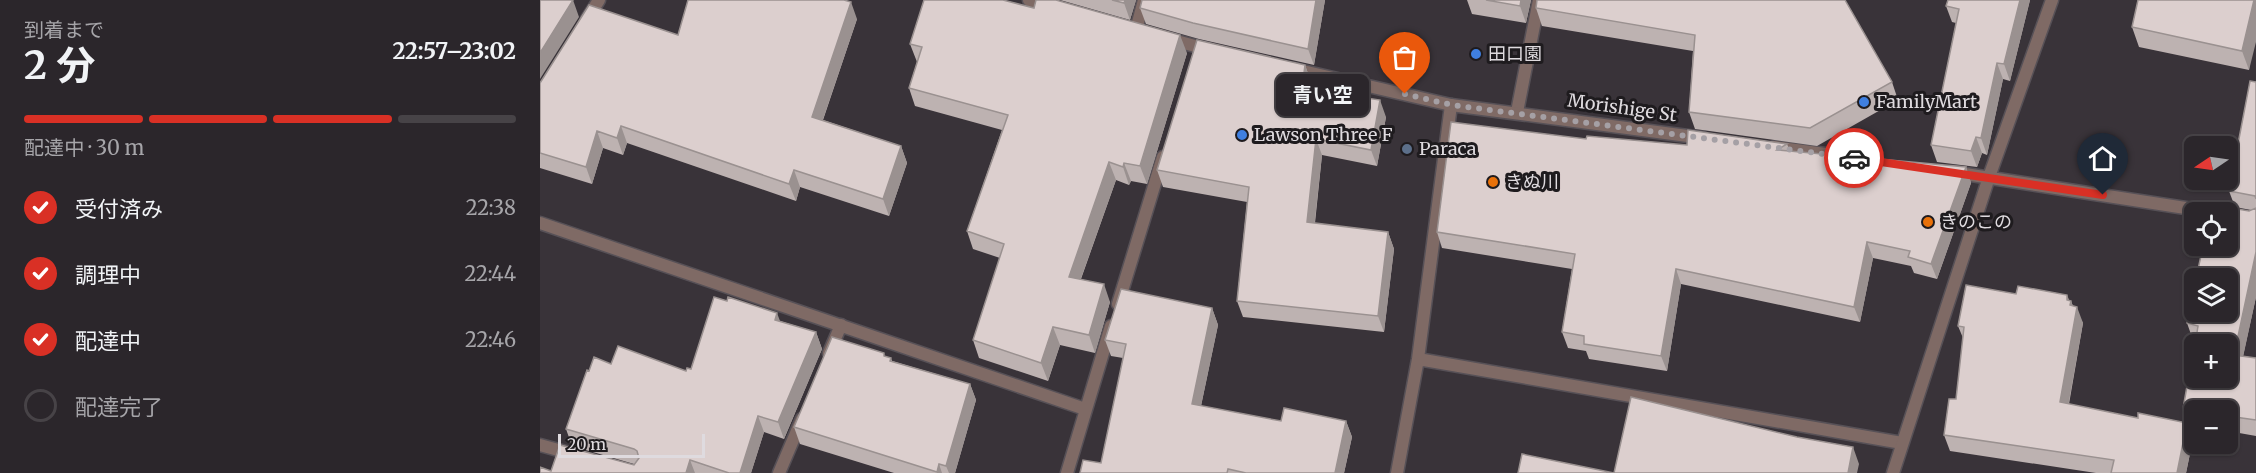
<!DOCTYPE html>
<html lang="ja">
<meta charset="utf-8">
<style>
:root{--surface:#2b262b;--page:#332e33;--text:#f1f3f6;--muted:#a6a5a9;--line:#474347;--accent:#d93025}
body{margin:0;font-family:Merriweather,"Noto Sans JP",serif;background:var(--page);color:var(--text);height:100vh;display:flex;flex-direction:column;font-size:22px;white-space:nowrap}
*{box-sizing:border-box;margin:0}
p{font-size:20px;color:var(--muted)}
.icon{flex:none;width:33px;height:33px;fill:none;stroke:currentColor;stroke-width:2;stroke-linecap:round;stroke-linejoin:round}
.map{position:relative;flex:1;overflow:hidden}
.panel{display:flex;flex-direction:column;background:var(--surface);width:540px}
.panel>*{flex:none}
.needle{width:39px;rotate:257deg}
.controls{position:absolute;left:1644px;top:136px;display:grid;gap:12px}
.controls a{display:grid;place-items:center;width:54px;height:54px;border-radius:9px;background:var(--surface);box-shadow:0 2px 4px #0004,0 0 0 2px var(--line);font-size:30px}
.scale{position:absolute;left:18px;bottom:15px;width:147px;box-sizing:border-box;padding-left:6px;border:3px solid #dfdbdf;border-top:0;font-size:16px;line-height:21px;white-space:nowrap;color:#dfdbdf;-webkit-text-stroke:4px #1e1b1e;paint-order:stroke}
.pin{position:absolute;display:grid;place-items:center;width:51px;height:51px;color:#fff;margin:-62px -26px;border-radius:50% 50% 50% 0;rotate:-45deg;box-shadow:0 0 6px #0007}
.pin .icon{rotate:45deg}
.courier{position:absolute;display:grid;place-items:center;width:60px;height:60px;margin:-30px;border:4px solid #d93025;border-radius:50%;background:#fff;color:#222;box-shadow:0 2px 8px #0007}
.bubble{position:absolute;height:42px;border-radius:9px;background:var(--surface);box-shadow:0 2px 4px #0004,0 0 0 2px var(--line);font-size:20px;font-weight:700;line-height:42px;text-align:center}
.head em{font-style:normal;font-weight:700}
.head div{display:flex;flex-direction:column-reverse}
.head{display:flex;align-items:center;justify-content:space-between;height:102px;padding:0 24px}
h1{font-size:39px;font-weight:700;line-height:45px}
.bar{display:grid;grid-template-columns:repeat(4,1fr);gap:9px 6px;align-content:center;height:72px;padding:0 24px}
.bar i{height:8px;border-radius:4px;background:var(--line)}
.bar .selected{background:var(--accent)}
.bar p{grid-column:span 4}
ol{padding:0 24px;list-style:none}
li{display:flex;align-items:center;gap:18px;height:66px}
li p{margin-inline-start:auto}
li .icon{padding:6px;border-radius:50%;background:var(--accent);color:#fff;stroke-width:4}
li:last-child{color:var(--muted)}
li i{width:33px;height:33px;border:3px solid var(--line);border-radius:50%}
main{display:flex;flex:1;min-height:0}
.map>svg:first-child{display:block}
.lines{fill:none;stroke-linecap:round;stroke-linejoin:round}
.service-casing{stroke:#575157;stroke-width:15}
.minor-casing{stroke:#575157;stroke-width:15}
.service{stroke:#7f6a65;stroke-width:12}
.minor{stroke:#7f6a65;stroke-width:12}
.wall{fill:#bdb2b1}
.shaded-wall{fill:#9a9190}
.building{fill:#dccfce;stroke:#9a9190;stroke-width:1.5}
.done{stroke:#a5a0a5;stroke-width:6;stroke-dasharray:0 10.8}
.route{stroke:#d93025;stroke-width:8}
.shop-dot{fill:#3f7fe0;stroke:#1e1b1e;stroke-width:2}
.service-dot{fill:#5c6f8a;stroke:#1e1b1e;stroke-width:2}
.food-dot{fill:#e8710a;stroke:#1e1b1e;stroke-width:2}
.labels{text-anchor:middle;stroke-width:6;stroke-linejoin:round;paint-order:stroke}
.poi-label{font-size:18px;fill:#dfdbdf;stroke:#1e1b1e;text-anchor:start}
.street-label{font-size:18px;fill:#dfdbdf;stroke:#1e1b1e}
</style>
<main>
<section class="panel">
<div class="head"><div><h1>2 分</h1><p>到着まで</p></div><em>22:57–23:02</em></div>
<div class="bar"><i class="selected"></i><i class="selected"></i><i class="selected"></i><i></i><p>配達中 · 30 m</p></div>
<ol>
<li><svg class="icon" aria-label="check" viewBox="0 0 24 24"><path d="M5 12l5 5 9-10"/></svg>受付済み<p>22:38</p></li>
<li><svg class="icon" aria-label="check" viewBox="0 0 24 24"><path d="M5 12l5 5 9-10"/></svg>調理中<p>22:44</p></li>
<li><svg class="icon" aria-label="check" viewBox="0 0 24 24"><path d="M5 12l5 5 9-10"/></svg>配達中<p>22:46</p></li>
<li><i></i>配達完了</li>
</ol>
</section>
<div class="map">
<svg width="1716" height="473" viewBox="0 0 1716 473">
<rect width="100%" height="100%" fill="#393339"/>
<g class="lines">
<defs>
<path id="service" d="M596,30L604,0
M977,112L999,0
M289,353L301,325
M878,359L1362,443
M0,445L33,454
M239,473L262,419
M857,473L878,359L911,105"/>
<path id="minor" d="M489,0L511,6
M47,19L59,0
M629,39L670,50
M754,69L911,105L1163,138
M1234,147L1300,156
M1412,172L1678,213
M0,223L545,409
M578,304L623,157
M527,473L571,326
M1353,473L1449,177L1512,0"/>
</defs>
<use href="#service" class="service-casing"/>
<use href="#minor" class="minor-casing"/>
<use href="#service" class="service"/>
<use href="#minor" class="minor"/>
</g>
<path class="wall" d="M520,0H596L590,20Z
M602,0H785L774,65L659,39L606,24L600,8Z
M927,0H991L986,23L932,14Z
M1305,0L1352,82L1358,100L1277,146L1155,129L1149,112L1153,51L1002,26L996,8Z
M1490,0L1470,81L1463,79L1447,155L1442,153L1437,167L1397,162L1391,145L1416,23L1412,22L1406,6Z
M1716,0L1709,70L1599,47L1592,27Z
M317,19L283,120L361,146L367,163L349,216L260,187L256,201L87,143L83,155L63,148L52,184L0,168V83L138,35Z
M370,44L647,53L607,184L591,181L589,185L576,180L541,279L570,302L555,353L520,345L508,381L439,358L433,340L460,258L433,249L427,231L462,130L375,106L369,88L377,62Z
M765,65L771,82L770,89L846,117L837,166L782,155L775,223L848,232L854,249L844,332L703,317L697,301L707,202L623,187L617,170Z
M1716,82V297L1703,356L1716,358V436L1688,431V411H1654V426L1649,425L1643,409L1656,340H1653L1647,323L1688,246L1709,211L1711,210L1695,207L1689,191Z
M1046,139L1147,145L1247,144L1250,151L1426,167L1431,183L1397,279L1374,273L1371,266L1333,258L1320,322L1141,284L1127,371L1049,359L1046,351L1028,348L1022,332L1032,269L902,248L897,232Z
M1476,294L1531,301L1533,306L1543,323L1529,404L1598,418L1647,423L1653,439L1646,473H1556L1410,451L1404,435L1416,399L1423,338L1418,326Z
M672,308L678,325L661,406L741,421H806L812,437L804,473H540L561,463L583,358L571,356L565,340Z
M240,321L276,332L282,349L244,439L224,432L211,473H0L11,471L94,464L32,446L26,429L49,371L71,364L146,371L151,369Z
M346,357L351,358L352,361L430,384L436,400L415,473H354L260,444L254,427Z"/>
<path class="shaded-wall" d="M33,0L39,17L0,79V53Z
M585,0H596L590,20L584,3Z
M776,0H785L774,65L768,49Z
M981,0H991L986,23L980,6Z
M1480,0H1490L1470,81L1464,64Z
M1714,0H1716V42L1709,70L1702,51Z
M311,2L317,19L278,134L272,117Z
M640,35L647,53L607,184L600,166Z
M1457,63L1463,79L1447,155L1441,138Z
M765,65L771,82L768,104L762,88Z
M840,100L846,117L837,166L831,150Z
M81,126L87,143L83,155L77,138Z
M57,131L63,148L52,184L46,167Z
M1436,137L1442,153L1437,167L1431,151Z
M776,139L782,155L773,238L767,222Z
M361,146L367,163L349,216L343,199Z
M569,162L576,180L535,295L529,277Z
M584,163L591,181L589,185L583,167Z
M1426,167L1431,183L1397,279L1391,264Z
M254,170L260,187L256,201L249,184Z
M848,232L854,249L844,332L838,316Z
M1327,242L1333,258L1320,322L1314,307Z
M1716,252V297L1700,371L1694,355Z
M1136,269L1141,284L1127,371L1121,356Z
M564,284L570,302L555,353L549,335Z
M1527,295L1531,304V301L1536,315L1537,307L1543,323L1526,418L1520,402Z
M672,308L678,325L658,420L652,404Z
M237,313L243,329L235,320Z
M513,327L520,345L508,381L501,363Z
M276,332L282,349L244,439L238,422Z
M430,384L436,400L415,473H409L406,466Z
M218,416L224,432L211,473H200Z
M806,421L812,437L804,473H795Z
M1647,423L1653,439L1646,473H1637Z
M1313,447L1319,464L1317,473H1308Z
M150,460L155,473H146Z
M399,464L402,473H397V472Z"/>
<path class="building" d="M0,0H33L0,53Z
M148,0H304L311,2L272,117L361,146L343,199L254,170L249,184L81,126L77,138L57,131L46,167L0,153V83L49,5L138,35Z
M384,0H463L494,8L496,0H516L640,35L600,166L584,163L583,167L569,162L529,277L564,284L549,335L513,327L501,363L433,340L464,244L427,231L468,115L369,88L382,47L370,44Z
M572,0H585L584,3Z
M602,0H776L768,49L653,23L600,8Z
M946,0H981L980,6Z
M997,0H1305L1352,82L1270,128L1149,112L1155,35L996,8Z
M1408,0H1480L1464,64L1457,63L1441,138L1436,137L1431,151L1391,145L1419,9L1406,6Z
M1598,0H1714L1702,51L1592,27Z
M657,40L765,65L762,88L840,100L831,150L776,139L767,222L848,232L838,316L697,301L709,187L617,170Z
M1710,81L1716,82V199L1715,196L1689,191Z
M911,122L1046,139L1047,136L1147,145L1148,130L1247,144L1237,150L1426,167L1391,264L1368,257L1370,251L1327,242L1314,307L1136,269L1121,356L1044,344V336L1022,332L1035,254L897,232Z
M1686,207L1709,211L1716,208V252L1694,355L1716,358V420L1688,416V411H1656L1643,409L1654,346V378H1688V345H1655L1658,326L1647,323L1654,288V312H1688V279H1656L1663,246H1688V213H1684Z
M1426,285L1476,294L1478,286L1527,295V300L1531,301L1530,305L1537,307L1520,402L1598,418V413L1647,423L1637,473H1571L1574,460L1404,435L1409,399H1416L1424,327L1418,326Z
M581,289L672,308L652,404L741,421L744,408L806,421L795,473H706L688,469L687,473H540L543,460L561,463L586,344L565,340Z
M174,297L187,301L188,297L237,313L235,320L276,332L238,422L218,416L200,473H189L150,460L146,473H0V467L11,471L20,445L94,465L99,458L97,451L94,449L26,429L47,370L49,371L54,357L71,364L78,346L146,371L147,368L151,369Z
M292,337L344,353V356L351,358L350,361L430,384L406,466L399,464L397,472L254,427Z
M1091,397L1257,437L1313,447L1308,473H978L982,454L1074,473Z"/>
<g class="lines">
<path class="done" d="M865,94L912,105L1314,158"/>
<path class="route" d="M1314,158L1563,195"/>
</g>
<g class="shop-dot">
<circle cx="936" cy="54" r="6"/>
<circle cx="1324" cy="102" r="6"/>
<circle cx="702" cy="135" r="6"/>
</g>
<circle class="service-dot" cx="867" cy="149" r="6"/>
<g class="food-dot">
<circle cx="953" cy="182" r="6"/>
<circle cx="1388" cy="222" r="6"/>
</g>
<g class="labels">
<g class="poi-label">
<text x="948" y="60">田口園</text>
<text x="1336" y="108">FamilyMart</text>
<text x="714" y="141">Lawson Three F</text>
<text x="879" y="155">Paraca</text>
<text x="965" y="188">きぬ川</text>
<text x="1400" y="228">きのこの</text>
</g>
<g class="street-label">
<text transform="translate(1082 108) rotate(8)" y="6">Morishige St</text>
</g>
</g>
</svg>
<div class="controls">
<a><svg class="needle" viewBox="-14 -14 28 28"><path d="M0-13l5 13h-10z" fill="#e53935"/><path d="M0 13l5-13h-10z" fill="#a6a5a9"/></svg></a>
<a><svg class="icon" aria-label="locate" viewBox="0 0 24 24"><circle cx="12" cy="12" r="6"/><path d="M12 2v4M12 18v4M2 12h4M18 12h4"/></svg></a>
<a><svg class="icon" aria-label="layers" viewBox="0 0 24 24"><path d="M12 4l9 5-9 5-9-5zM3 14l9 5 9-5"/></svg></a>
<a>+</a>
<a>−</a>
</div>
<div class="scale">20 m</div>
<div class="pin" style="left:865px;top:94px;background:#ea580c"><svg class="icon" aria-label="bag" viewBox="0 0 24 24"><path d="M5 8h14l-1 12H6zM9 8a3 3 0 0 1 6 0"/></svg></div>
<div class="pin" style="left:1563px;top:195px;background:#1f2937"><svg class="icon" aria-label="home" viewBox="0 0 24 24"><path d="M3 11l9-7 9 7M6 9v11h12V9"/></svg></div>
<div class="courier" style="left:1314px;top:158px"><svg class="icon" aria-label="car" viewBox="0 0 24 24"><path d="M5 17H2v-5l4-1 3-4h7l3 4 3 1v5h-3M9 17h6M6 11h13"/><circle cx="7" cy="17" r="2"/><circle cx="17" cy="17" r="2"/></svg></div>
<div class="bubble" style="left:736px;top:74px;width:93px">青い空</div>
</div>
</main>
